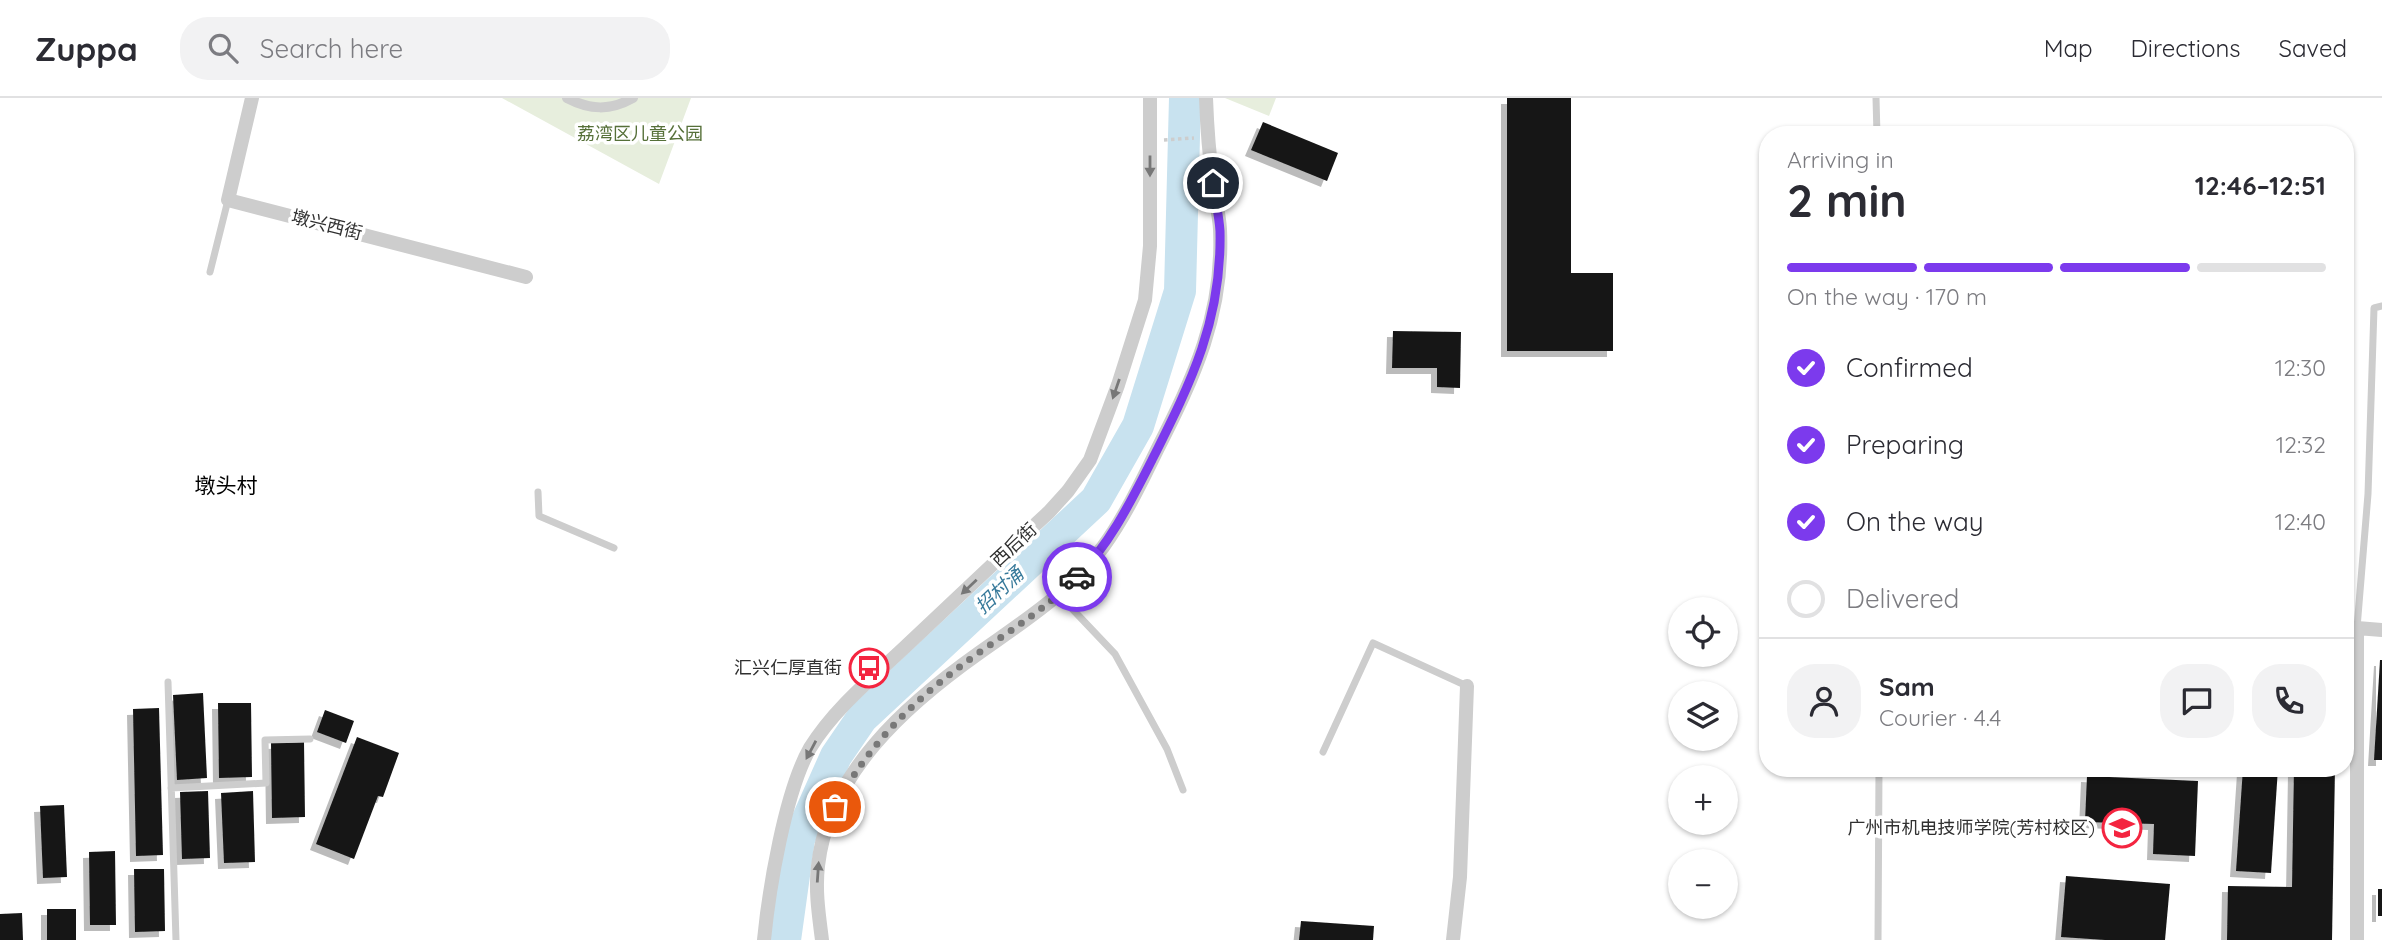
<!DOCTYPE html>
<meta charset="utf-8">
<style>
:root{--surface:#fff;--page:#f2f2f3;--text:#2b2b33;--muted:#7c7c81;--line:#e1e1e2;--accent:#7c3aed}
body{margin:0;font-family:Quicksand,"Noto Sans SC",sans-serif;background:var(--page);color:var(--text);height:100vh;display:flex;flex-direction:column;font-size:26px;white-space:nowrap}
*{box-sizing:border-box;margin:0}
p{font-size:23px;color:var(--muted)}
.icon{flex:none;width:38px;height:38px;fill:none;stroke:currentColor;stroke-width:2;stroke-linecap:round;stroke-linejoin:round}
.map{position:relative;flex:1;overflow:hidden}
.sheet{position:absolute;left:1759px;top:28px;width:595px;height:651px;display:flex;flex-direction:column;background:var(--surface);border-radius:28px;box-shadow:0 2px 5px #0004}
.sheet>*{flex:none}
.fabs{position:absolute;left:1668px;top:499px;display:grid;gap:14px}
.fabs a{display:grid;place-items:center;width:70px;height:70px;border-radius:50%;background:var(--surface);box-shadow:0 2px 5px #0004;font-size:35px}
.pin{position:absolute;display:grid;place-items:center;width:60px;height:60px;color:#fff;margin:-30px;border:4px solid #fff;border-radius:50%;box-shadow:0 2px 7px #0007}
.courier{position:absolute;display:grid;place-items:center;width:70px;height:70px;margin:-35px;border:5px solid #7c3aed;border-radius:50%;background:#fff;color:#222;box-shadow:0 2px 9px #0007}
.overview em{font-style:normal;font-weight:700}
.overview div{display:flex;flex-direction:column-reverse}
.overview{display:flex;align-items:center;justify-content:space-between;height:119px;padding:0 28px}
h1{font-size:46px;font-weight:700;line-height:52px}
.bar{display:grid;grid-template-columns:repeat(4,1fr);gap:10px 7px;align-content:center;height:84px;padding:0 28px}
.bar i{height:9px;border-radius:5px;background:var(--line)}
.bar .selected{background:var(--accent)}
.bar p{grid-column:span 4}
.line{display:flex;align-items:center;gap:18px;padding:0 28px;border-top:2px solid var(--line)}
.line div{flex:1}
.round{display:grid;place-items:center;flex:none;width:74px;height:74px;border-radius:28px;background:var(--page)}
ol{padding:0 28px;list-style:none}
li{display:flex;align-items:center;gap:21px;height:77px}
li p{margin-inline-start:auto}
li .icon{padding:7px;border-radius:50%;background:var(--accent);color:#fff;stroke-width:4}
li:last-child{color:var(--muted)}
li i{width:38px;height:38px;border:4px solid var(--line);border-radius:50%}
header{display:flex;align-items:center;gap:42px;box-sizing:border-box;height:98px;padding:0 35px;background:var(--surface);border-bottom:2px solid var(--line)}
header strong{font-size:33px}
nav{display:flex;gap:38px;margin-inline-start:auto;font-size:24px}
.search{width:490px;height:63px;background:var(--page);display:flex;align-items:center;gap:18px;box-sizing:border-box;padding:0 24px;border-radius:28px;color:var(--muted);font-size:26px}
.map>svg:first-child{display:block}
.green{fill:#e7eedd}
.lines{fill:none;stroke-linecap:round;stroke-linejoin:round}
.river{stroke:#c8e2ef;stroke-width:32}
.building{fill:#171717;filter:url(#shadow)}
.path{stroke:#cdcdcd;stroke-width:3.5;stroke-dasharray:3.5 3.5;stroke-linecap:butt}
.service{stroke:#cdcdcd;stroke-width:7}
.pedestrian{stroke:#cdcdcd;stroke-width:10}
.minor{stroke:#cdcdcd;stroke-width:14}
.oneway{fill:#777}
.done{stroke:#787878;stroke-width:7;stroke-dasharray:0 12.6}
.route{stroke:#7c3aed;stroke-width:9}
.labels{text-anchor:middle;stroke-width:7;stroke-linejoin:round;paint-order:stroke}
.park-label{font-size:18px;fill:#567039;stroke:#fff}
.street-label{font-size:18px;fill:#303030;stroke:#fff}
.poi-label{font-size:18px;fill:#303030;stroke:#fff;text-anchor:end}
.water-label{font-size:19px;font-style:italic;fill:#36799a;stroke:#fff}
.quarter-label{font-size:21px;fill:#000;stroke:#fff}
</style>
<header>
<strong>Zuppa</strong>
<div class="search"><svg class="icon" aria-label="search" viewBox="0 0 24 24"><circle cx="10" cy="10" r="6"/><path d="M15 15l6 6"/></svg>Search here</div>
<nav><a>Map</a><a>Directions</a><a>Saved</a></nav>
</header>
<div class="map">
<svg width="2382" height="842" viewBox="0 0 2382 842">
<defs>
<filter id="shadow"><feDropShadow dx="-6" dy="6" stdDeviation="0" flood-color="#0004"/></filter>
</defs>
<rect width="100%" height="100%" fill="#fff"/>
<path class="green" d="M502,0H691L659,86Z
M1225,0H1276L1269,18Z"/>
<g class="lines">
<path class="river" d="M785,842L799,741L836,658L862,620L1096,402L1138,328L1180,193L1185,0"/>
</g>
<path class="building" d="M1507,0H1571V175H1613V253H1507Z
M1263,24L1338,55L1327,83L1251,52Z
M1393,233L1461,234L1460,290L1437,289V270H1392Z
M2380,562H2382V662H2374Z
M203,595L207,680L177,682L173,597Z
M218,605H251L252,679L219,680Z
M159,610L163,757L136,758L133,611Z
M325,612L354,623L346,645L317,634Z
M357,639L399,655L383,699L378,698L354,761L316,746Z
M304,644L305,719L272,720L271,645Z
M2243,670H2278L2271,775L2236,773Z
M2294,670H2335L2332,842H2227L2228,788L2292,789Z
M2087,678L2198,683L2195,758L2153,756L2154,726L2085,724Z
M208,693L210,760L182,761L180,694Z
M253,693L255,764L224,765L221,695Z
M64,707L67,779L43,780L40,708Z
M115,753L116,827H90L89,754Z
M134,771H164L165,833L135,834Z
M2066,778L2170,786L2165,842H2105L2061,839Z
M2378,791H2382V818H2378Z
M47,811H76V842H47Z
M22,815L23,842H0V816Z
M1301,823L1374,828L1373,842H1299Z"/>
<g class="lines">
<path class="path" d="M1164,42L1194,40"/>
<path class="service" d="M1876,0L1877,37
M210,174L228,102
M538,394L539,418L614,450
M1059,497L1115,556L1167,651L1183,692
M2357,530L2368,396L2374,210L2382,208
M168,584L176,842
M1323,654L1373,545L1467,588
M171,690L266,685L265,642L310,641
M1878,842L1879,670"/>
<path class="pedestrian" d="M567,0C590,12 610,13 633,0"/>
<path class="minor" d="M252,0L228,102L526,179
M764,842C769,791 785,694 810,650C834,611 872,580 905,549C953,504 1001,458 1049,414L1068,393L1090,362L1118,287L1145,202L1150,148V0
M822,842C819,818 815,793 818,768C828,675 907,606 979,555C1024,523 1069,495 1103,449C1124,420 1141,385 1157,352C1194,279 1224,216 1220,131C1219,116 1215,100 1213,84C1209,56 1207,28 1206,0
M1453,842L1460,779L1467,588
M2357,842V530L2382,532"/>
</g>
<defs><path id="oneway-solid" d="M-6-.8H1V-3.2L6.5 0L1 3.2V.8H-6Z" transform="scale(1.75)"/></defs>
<g class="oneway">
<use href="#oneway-solid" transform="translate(1150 68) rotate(90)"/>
<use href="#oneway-solid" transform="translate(1116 291) rotate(109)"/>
<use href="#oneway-solid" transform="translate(969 489) rotate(137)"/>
<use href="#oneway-solid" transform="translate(811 652) rotate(118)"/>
<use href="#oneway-solid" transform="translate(818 774) rotate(-86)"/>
</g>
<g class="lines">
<path class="done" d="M835,709C870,643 919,597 980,554C1014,530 1048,509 1077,479"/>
<path class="route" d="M1077,479C1110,446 1131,403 1152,362C1191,284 1222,223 1220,133C1219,117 1215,101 1213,85"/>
</g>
<defs>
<symbol id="bus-ring" viewBox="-11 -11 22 22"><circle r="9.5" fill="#fff" stroke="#f42540" stroke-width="1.5"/><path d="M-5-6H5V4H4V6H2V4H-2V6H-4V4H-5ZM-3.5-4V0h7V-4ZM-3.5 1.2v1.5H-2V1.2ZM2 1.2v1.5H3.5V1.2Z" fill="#f42540"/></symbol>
<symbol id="university-ring" viewBox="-11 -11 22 22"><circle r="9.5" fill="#fff" stroke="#f42540" stroke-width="1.5"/><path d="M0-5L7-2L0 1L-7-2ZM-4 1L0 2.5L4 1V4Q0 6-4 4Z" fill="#f42540"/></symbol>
</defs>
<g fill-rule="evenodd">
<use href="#bus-ring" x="847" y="548" width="44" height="44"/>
<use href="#university-ring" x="2100" y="708" width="44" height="44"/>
</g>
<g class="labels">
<g class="park-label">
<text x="640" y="42">荔湾区儿童公园</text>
</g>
<g class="street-label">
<text transform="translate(327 127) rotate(14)" y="6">墩兴西街</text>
<text transform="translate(1014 447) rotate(-43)" y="6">西后街</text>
</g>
<g class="poi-label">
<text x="842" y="576">汇兴仁厚直街</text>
<text x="2095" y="736">广州市机电技师学院(芳村校区)</text>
</g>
<g class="water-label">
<text transform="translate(999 492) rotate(-43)" y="7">招村涌</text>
</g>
<g class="quarter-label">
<text x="226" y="395">墩头村</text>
</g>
</g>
</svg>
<div class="fabs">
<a><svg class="icon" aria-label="locate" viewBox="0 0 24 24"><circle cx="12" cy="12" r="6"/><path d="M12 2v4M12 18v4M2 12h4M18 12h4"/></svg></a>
<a><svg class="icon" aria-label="layers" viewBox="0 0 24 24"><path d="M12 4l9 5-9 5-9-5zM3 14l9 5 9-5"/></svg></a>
<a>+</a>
<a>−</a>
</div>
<div class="pin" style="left:835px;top:709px;background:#ea580c"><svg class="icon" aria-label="bag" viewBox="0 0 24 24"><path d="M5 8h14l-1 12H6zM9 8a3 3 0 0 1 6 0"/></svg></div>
<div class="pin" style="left:1213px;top:85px;background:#1f2937"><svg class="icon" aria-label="home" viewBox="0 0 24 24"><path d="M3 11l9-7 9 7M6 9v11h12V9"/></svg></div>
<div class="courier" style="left:1077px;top:479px"><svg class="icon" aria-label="car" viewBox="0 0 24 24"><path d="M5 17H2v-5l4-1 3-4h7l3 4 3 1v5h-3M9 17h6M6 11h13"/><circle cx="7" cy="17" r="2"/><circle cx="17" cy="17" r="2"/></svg></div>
<section class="sheet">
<div class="overview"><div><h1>2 min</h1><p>Arriving in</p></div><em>12:46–12:51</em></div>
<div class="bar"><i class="selected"></i><i class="selected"></i><i class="selected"></i><i></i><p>On the way · 170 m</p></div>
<ol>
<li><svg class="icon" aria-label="check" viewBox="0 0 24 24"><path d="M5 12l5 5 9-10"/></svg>Confirmed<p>12:30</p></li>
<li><svg class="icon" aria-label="check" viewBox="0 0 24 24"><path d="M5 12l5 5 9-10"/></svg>Preparing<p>12:32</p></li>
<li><svg class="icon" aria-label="check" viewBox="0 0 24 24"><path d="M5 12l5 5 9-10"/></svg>On the way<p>12:40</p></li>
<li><i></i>Delivered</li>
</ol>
<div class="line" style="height:126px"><a class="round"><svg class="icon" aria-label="person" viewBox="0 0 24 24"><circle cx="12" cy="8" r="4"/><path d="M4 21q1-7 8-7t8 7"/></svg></a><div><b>Sam</b><p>Courier · 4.4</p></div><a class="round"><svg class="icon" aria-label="chat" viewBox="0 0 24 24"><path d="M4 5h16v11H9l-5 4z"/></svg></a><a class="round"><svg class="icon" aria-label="phone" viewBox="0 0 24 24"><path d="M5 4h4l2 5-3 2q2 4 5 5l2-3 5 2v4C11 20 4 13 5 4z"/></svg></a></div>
</section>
</div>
